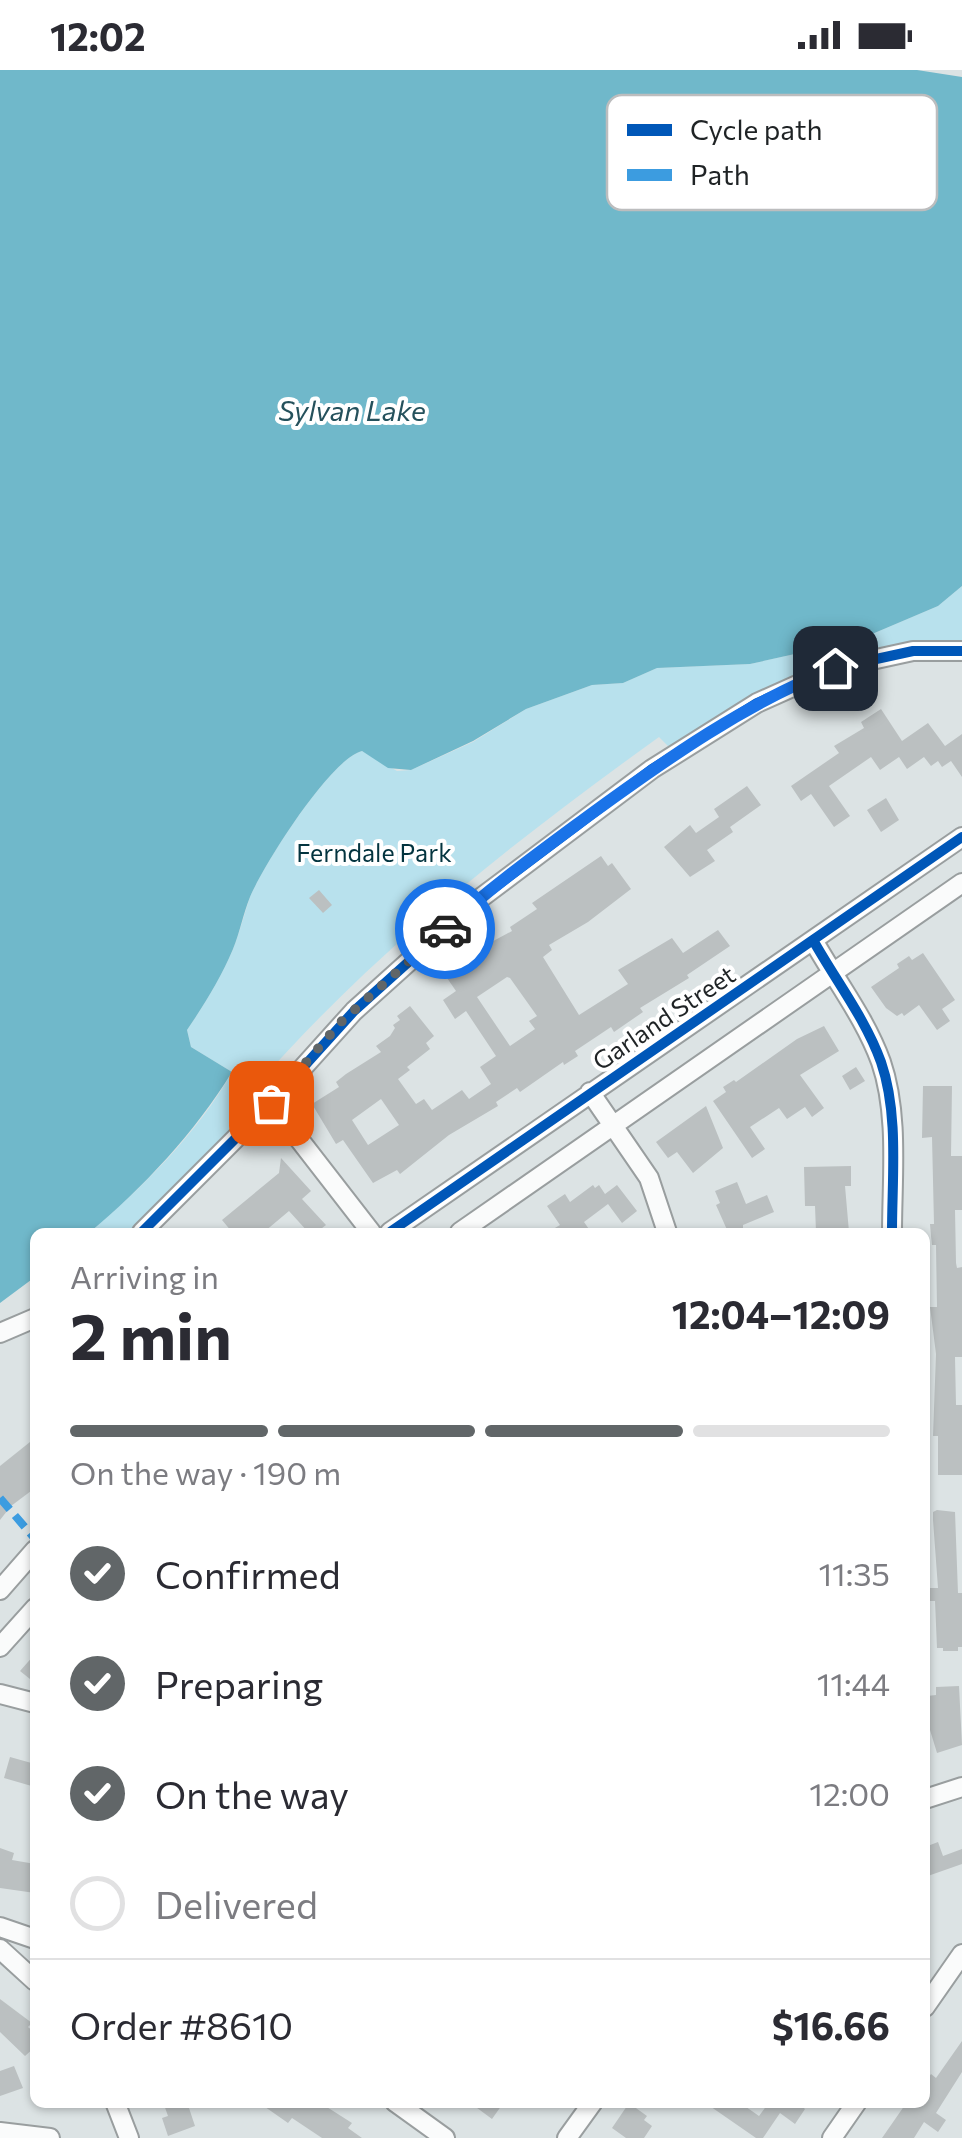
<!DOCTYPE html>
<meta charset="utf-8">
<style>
:root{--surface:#fff;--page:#f2f2f3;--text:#2b2b33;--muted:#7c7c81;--line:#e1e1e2;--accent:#616668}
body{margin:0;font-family:Commissioner,sans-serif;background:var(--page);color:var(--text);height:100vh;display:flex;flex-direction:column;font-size:38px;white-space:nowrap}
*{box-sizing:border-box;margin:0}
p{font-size:32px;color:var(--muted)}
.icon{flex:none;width:55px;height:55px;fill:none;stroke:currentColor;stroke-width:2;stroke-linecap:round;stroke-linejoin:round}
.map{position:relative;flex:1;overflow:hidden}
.drawer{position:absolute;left:30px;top:1158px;width:900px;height:880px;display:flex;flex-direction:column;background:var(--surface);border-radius:15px;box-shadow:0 2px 8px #0004}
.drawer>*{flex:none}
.pin{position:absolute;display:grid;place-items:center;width:85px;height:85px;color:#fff;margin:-42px;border-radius:20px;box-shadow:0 5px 15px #0006}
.courier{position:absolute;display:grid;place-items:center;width:100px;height:100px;margin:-50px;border:8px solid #1a73e8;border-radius:50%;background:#fff;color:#222;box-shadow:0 2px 12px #0007}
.head em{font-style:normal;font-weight:700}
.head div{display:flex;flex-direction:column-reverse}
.head{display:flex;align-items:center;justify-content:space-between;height:170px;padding:0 40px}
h1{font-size:65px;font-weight:700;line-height:75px}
.bar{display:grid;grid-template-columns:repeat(4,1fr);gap:15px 10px;align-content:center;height:120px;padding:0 40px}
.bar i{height:12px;border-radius:8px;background:var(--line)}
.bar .active{background:var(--accent)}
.bar p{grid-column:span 4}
.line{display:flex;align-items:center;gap:25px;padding:0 40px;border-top:2px solid var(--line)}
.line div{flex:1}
ol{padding:0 40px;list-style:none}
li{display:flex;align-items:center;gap:30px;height:110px}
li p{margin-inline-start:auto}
li .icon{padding:10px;border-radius:50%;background:var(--accent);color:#fff;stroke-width:4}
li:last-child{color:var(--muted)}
li i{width:55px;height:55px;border:5px solid var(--line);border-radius:50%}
.status{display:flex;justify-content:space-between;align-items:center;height:70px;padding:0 50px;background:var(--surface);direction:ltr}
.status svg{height:28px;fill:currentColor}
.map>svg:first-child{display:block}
.green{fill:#b8e1ed}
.water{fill:#70b8ca}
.building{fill:#bbc0c1;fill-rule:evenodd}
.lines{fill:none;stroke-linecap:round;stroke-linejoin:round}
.minor-casing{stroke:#999e9f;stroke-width:22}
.minor{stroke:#fafbfb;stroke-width:18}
.quiet{stroke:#3c9ce0;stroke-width:8;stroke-dasharray:15 8;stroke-linecap:butt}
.cycleway-casing{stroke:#fff;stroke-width:16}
.cycleway{stroke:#0057b8;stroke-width:10}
.done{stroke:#616668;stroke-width:10;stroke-dasharray:0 18}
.route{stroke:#1a73e8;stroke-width:12}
.labels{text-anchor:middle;stroke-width:8;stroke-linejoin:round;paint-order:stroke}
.park-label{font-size:25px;fill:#03343f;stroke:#fff}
.street-label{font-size:25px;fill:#1f2325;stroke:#fff}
.water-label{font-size:28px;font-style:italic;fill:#25515c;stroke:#fff}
.key{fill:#fff;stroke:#bcbdbe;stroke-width:2.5}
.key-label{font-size:28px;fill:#1f2325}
</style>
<div class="status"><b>12:02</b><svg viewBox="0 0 49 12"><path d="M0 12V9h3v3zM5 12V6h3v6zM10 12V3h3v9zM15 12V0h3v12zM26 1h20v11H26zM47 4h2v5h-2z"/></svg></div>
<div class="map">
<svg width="962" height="2068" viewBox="0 0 962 2068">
<rect width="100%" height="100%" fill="#dce3e4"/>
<path class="green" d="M962,516V572C841,571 769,619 670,678L659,667C513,772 374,881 255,1017L263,1026L130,1162H90C142,1118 198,1063 232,1002L191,977L187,960C204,935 221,908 233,879C240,862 244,844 250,827C263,796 330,689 362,681L397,701L411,700L473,672L526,639L592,615L623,613L657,598L750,594L858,570L938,536Z"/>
<path class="water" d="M0,0H917L962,7V516L938,536L858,570L750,594L657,598L623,613L592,615L526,639L473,671L411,700L388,698L362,681C330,689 263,796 250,827C243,844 240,862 233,879C221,908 204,935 187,960L191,977L232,1002C195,1062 144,1117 90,1162H35V1207L0,1233Z"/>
<path class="building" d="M881,639L902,671L928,653L945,676L962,664V707L951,691L942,697L938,691L931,696L924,687L907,699L899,687L880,700L871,687L829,716L850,746L834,757L811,724L801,731L791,716L839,683L834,676L864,658L861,652Z
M747,716L761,735L730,757L733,762L707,780L715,791L690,807L664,777L690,755L696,763L719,747L714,739Z
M886,728L899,750L881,762L867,740Z
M601,786L608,796L612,793L631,819L588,852L549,875L552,880L543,887L579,945L628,914L618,900L672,868L683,883L718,860L730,876L687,905L689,908L640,938L643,942L614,962L611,957L575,981L578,986L564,995L563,992L520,1022L517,1018L496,1032L498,1036L449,1065L400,1104L397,1100L373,1113L343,1070L336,1074L312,1034L339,1017L336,1012L346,1004L381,982L376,976L390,966L395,958L393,955L400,950L397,946L410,936L434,966L426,973L430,979L407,997L410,1000L398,1009L416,1034L424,1029L432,1040L462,1020L469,1029L491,1014L480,997L496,986L466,941L455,949L443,930L456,921L447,908L480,886L484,876L512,861L510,857L537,839L532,833ZM507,907L510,908L537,946L529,951L535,959L510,976L477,927ZM381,1029L399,1055L368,1075L352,1050Z
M319,820L332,835L323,843L309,828Z
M923,883L955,930L942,939L950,951L937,960L919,935L904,946L902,943L897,946L886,938L871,917L899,898L897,894L909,886L912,890Z
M824,956L839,981L800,1005L824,1038L812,1047L805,1037L787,1049L779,1038L750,1057L765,1079L752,1088L713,1031L726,1022L723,1017L734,1010L736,1012L797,969Z
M856,997L865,1011L850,1020L842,1006Z
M923,1016H952L951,1086H962V1140H955L956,1193L957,1198L962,1197V1287H955L956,1335H962V1405H938V1366H933L936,1284L930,1237H937L936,1175H932L931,1166L930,1154H934L932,1067L922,1068Z
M706,1036L723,1078L693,1103L677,1082L668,1088L656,1072Z
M281,1088L311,1121L302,1129L326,1155L317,1162H308L289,1141L264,1162H232L222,1150L279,1103Z
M851,1096V1116H845L849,1162H816L815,1136H805L804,1097Z
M737,1112L746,1134L767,1125L774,1142L743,1155V1162H728L716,1135L720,1133L715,1121Z
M593,1115L595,1118L599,1115L605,1124L617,1115L637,1141L622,1153L608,1134L584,1152L591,1162H548L560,1155L547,1136L565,1124L570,1132Z
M35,1368V1418L11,1436L0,1450V1396Z
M937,1440L955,1442L958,1523H962V1577H958V1581H943V1578H937L935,1531H925V1518H938L933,1450V1442Z
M35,1584V1613L20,1601Z
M959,1616L962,1675L937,1683L930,1660L927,1626L936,1625V1617Z
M10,1687L35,1694V1717L4,1708Z
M938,1772L943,1786L962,1779V1794L925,1807V1777Z
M0,1778L14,1783L12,1790L35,1794V1823L0,1818Z
M0,1929L32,1953L28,1957L35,1963V1977L25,1986L0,1962Z
M962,1971V2002L936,2043L946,2050L938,2062L924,2052L914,2068H882L907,2032H925V2013L931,2004L936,2008Z
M14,1996L23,2018L0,2026V2001Z
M163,2032H187L195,2056L168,2066L162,2048L168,2046Z
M258,2032H319L352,2053L348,2058L362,2068H322L292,2048L288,2053Z
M469,2032H504L492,2049Z
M704,2032H739L759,2046L767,2035L764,2032H797L805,2039L795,2054L780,2043L763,2068H756Z
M629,2033L647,2046L644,2050L652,2056L644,2068H626L612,2058Z"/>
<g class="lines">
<defs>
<path id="minor" d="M813,870C836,911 865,948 881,992C899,1044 892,1108 892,1162
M590,1022L649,1108L667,1162
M271,1033L371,1162
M142,1162L271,1033L354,941L474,833L652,699L757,633L835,598L913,581H962
M390,1162L962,767
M460,1162L962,813
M0,1263L35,1248
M0,1520L35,1480
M0,1577L35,1538
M0,1624L35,1633
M925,1729L962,1717
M0,1857L35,1869
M0,1879L35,1911
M925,1937L962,1884
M115,2032L129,2068
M395,2032L445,2068
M0,2062L50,2068
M567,2068L593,2032
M832,2068L857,2032"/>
</defs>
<use href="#minor" class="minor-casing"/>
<use href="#minor" class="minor"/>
<path class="quiet" d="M0,1428L35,1469"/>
<defs>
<path id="cycleway" d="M813,870C836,911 865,948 881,992C899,1044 892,1108 892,1162
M142,1162L271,1033L354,941L474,833L652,699L757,633L835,598L913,581H962
M390,1162L962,767"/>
</defs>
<use href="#cycleway" class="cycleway-casing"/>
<use href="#cycleway" class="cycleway"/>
</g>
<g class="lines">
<path class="done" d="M271,1033L341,952L445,859"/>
<path class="route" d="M445,859C491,817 541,781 591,744C668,688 746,633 835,598"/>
</g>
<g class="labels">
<g class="park-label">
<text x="374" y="792">Ferndale Park</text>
</g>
<g class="street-label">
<text transform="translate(664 948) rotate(-34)" y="9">Garland Street</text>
</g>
<g class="water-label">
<text x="352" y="351">Sylvan Lake</text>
</g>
</g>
<rect x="607" y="25" width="330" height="115" rx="15" class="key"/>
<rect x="627" y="54" width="45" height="12" fill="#0057b8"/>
<rect x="627" y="99" width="45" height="12" fill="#3c9ce0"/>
<g class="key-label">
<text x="690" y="70">Cycle path</text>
<text x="690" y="115">Path</text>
</g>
</svg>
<div class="pin" style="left:271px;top:1033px;background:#ea580c"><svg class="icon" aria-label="bag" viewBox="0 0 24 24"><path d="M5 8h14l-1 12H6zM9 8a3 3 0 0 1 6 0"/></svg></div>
<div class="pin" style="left:835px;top:598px;background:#1f2937"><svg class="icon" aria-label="home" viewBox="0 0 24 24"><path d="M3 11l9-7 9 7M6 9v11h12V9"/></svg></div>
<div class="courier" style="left:445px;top:859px"><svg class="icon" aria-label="car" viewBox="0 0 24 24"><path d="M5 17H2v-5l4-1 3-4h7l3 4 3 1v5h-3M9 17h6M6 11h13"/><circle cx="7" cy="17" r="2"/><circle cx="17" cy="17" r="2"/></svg></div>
<section class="drawer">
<div class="head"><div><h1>2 min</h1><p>Arriving in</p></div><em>12:04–12:09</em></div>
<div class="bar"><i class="active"></i><i class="active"></i><i class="active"></i><i></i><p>On the way · 190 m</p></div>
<ol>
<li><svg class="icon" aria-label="check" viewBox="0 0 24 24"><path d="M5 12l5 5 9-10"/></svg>Confirmed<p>11:35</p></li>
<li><svg class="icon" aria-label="check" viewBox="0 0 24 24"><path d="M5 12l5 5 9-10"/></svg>Preparing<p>11:44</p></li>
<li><svg class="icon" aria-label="check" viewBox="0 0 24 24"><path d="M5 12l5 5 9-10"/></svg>On the way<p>12:00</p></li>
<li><i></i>Delivered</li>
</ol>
<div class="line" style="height:130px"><div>Order #8610</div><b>$16.66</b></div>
</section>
</div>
